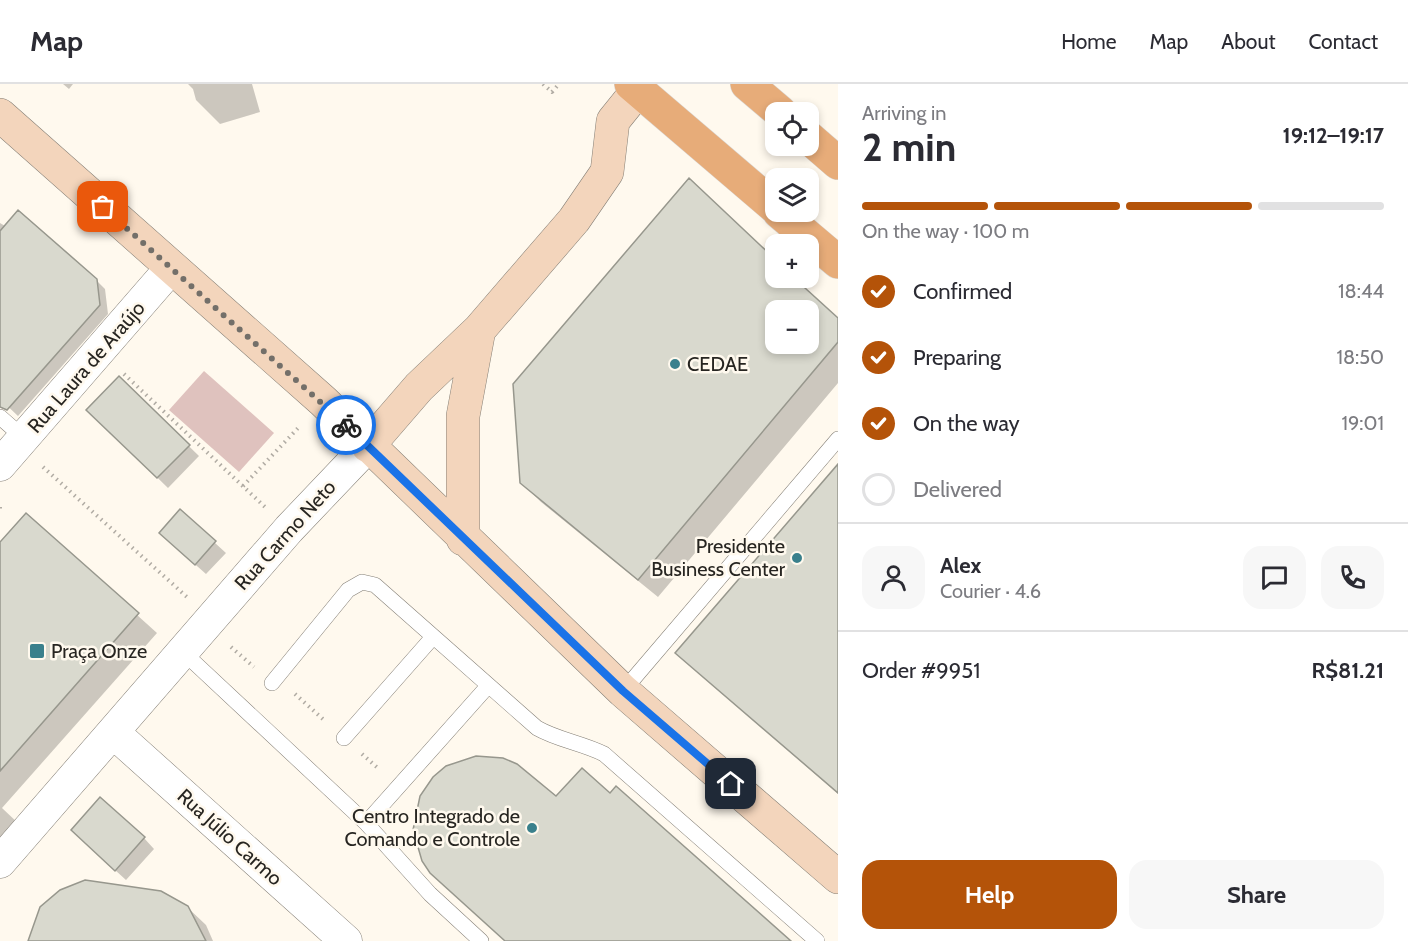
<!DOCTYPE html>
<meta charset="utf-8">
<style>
:root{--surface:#fff;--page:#f7f7f7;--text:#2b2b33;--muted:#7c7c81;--line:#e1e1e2;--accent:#b45309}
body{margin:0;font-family:Cabin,sans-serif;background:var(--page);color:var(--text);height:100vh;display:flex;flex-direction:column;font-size:22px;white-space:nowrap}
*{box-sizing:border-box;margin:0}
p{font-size:20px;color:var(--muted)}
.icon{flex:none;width:33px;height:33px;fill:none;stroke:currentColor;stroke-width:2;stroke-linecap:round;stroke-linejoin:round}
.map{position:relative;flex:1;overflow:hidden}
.side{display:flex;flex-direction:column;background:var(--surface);width:570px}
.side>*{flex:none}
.fabs{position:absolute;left:765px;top:18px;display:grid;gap:12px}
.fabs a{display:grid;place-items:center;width:54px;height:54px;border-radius:12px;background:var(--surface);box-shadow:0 3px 9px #0003;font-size:30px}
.pin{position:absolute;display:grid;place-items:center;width:51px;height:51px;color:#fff;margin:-26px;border-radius:12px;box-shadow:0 3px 9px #0006}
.courier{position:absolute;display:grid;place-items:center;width:60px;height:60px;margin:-30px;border:4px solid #1a73e8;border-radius:50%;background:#fff;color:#222;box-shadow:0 2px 8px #0007}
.head em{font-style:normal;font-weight:800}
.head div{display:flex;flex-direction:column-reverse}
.head{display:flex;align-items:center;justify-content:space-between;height:102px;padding:0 24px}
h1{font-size:39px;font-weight:800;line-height:45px}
.bar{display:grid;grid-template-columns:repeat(4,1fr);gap:9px 6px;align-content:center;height:72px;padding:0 24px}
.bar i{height:8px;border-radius:4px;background:var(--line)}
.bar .current{background:var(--accent)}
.bar p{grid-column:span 4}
.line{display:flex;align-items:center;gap:15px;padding:0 24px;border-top:2px solid var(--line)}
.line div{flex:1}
.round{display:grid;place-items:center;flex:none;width:63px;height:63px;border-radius:18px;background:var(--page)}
ol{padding:0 24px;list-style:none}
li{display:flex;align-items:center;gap:18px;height:66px}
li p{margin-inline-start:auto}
li .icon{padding:6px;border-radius:50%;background:var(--accent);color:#fff;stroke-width:4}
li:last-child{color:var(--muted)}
li i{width:33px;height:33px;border:3px solid var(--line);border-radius:50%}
.button{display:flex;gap:12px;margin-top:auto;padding:12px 24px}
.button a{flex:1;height:69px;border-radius:18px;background:var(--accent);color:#fff;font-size:24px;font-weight:800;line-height:69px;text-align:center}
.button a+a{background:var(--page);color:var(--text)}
header{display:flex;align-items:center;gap:36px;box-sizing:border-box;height:84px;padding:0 30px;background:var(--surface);border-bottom:2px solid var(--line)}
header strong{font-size:28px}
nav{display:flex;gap:33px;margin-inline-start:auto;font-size:21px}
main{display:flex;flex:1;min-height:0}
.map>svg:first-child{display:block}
.green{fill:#dfc2be}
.shadow{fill:#0003;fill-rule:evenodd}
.building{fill:#d9d9ce;stroke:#97978d;stroke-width:1.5;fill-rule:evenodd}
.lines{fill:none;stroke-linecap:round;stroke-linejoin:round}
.lane-casing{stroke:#847f76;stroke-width:16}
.street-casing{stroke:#847f76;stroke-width:33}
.secondary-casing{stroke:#847f76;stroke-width:34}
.primary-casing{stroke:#d8d8d7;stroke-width:34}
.path{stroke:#b1aca4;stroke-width:4;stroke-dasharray:1.5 4.5;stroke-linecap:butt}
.lane{stroke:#fff;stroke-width:15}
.street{stroke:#fff;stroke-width:32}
.secondary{stroke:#f3d5bc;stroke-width:33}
.primary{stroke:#e7ac79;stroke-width:33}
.done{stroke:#736f69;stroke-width:6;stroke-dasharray:0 10.8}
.route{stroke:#1a73e8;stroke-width:8}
.poi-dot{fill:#3a808c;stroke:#fff9ee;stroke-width:2}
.labels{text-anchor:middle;stroke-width:5;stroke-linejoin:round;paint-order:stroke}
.poi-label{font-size:20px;fill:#272521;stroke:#fff9ee;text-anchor:start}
.street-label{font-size:20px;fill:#272521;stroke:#fff9ee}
</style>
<header>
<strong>Map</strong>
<nav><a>Home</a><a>Map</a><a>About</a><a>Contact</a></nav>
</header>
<main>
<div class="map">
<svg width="838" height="857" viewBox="0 0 838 857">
<rect width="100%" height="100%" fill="#fff9ee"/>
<path class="green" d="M204,287L274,349L239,388L169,326Z"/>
<path class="shadow" d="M63,0H73L69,5Z
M188,0H252L260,28L220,40L196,16L193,5Z
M0,139L96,196L105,205L108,230L18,332L0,315Z
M776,194H792L838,236V299L658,513L541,418L521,398ZM776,226H808V260H776Z
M119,294L199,372L168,404L88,326Z
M838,382V710L677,569Z
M180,427L226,469L206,490L171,459Z
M26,431L157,549L2,724L19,740L0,761V461Z
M144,754L154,765L126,796L83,757Z
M187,823L206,841L213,857H30Z"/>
<path class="building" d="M689,94L776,176V194H794L838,234V258L638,496L520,399L513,300ZM776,226H808V260H776Z
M18,126L97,195L100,221L7,326L0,323V147Z
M119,292L190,361L157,394L86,326Z
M838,380V709L675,569Z
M180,425L216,457L195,481L159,449Z
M26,429L139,529L0,687V458Z
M476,672L503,674L517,680L556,712L582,684L610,709L616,702L791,857H505L430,789L422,777L413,746L420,712L433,693L446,682Z
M100,713L145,753L115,787L71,746Z
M85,796L161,807L188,822L206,857H28L40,823L60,806Z"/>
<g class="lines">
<defs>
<path id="lane" d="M0,333L24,354
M183,568L366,739L488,602
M272,599L348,506L362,498L375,501L537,644C558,656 582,659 604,670L817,857
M623,607L838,355
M344,654L433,553
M366,739L430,810L481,857"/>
<path id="street" d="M0,381L171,184
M114,649L346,857
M0,778L289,445L368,362"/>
<path id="secondary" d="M0,31L323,317L623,607L838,793
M368,362L419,303L479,246L574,136L607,88L613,37L638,6
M463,455V332L479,246"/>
<path id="primary" d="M631,0L776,124
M747,0L780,28
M808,53L838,79
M779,128L838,178"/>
</defs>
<use href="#lane" class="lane-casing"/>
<use href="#street" class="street-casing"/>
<use href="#secondary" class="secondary-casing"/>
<use href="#primary" class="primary-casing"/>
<path class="path" d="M543,0L552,8L559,0
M124,290L265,423
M43,383L187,513
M243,402L300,342
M0,423V427
M231,563L254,583
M295,610L325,637
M362,670L379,685"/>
<use href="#lane" class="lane"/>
<use href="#street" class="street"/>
<use href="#secondary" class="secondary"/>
<use href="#primary" class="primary"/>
</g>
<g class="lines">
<path class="done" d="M103,123L346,341"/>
<path class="route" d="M346,341L623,607L731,700"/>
</g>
<g class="poi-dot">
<circle cx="675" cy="280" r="6"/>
<circle cx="797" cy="474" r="6"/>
<rect x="29" y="559" width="16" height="16" rx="3"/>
<circle cx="532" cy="744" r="6"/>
</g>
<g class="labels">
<g class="poi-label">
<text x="687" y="287">CEDAE</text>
<text x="785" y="469" text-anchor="end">Presidente<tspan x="785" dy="23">Business Center</tspan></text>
<text x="51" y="574">Praça Onze</text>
<text x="520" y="739" text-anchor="end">Centro Integrado de<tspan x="520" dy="23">Comando e Controle</tspan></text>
</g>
<g class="street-label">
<text transform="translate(86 283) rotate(-49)" y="7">Rua Laura de Araújo</text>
<text transform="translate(285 451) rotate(-48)" y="7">Rua Carmo Neto</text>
<text transform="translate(230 753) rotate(42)" y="7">Rua Júlio Carmo</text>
</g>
</g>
</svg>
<div class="fabs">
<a><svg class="icon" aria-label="locate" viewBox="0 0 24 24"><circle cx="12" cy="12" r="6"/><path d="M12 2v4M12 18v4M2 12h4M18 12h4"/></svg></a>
<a><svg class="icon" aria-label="layers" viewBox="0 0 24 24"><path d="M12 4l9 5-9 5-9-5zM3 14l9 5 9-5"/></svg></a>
<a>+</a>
<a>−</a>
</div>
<div class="pin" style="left:103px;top:123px;background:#ea580c"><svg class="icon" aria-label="bag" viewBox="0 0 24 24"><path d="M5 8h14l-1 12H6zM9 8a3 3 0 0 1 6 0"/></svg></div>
<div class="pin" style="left:731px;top:700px;background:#1f2937"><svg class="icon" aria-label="home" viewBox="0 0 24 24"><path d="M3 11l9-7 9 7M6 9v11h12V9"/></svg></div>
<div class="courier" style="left:346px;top:341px"><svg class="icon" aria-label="bike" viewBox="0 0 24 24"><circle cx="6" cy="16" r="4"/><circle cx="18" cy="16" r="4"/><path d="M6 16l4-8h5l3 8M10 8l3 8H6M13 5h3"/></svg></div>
</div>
<section class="side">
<div class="head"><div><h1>2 min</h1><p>Arriving in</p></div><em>19:12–19:17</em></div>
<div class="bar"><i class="current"></i><i class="current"></i><i class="current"></i><i></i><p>On the way · 100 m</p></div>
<ol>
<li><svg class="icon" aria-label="check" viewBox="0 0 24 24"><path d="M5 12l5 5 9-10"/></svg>Confirmed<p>18:44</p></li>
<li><svg class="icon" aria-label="check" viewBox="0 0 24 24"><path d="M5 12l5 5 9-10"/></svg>Preparing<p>18:50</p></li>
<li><svg class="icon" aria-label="check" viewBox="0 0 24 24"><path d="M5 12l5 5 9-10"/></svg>On the way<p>19:01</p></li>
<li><i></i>Delivered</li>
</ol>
<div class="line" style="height:108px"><a class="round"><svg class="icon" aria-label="person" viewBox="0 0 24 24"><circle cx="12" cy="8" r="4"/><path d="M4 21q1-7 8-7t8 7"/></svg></a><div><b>Alex</b><p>Courier · 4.6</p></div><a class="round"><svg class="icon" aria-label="chat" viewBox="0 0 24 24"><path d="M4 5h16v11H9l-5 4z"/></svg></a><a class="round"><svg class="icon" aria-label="phone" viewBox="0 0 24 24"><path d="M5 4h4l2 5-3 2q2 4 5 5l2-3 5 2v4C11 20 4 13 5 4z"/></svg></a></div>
<div class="line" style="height:78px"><div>Order #9951</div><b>R$81.21</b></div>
<div class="button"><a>Help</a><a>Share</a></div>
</section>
</main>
